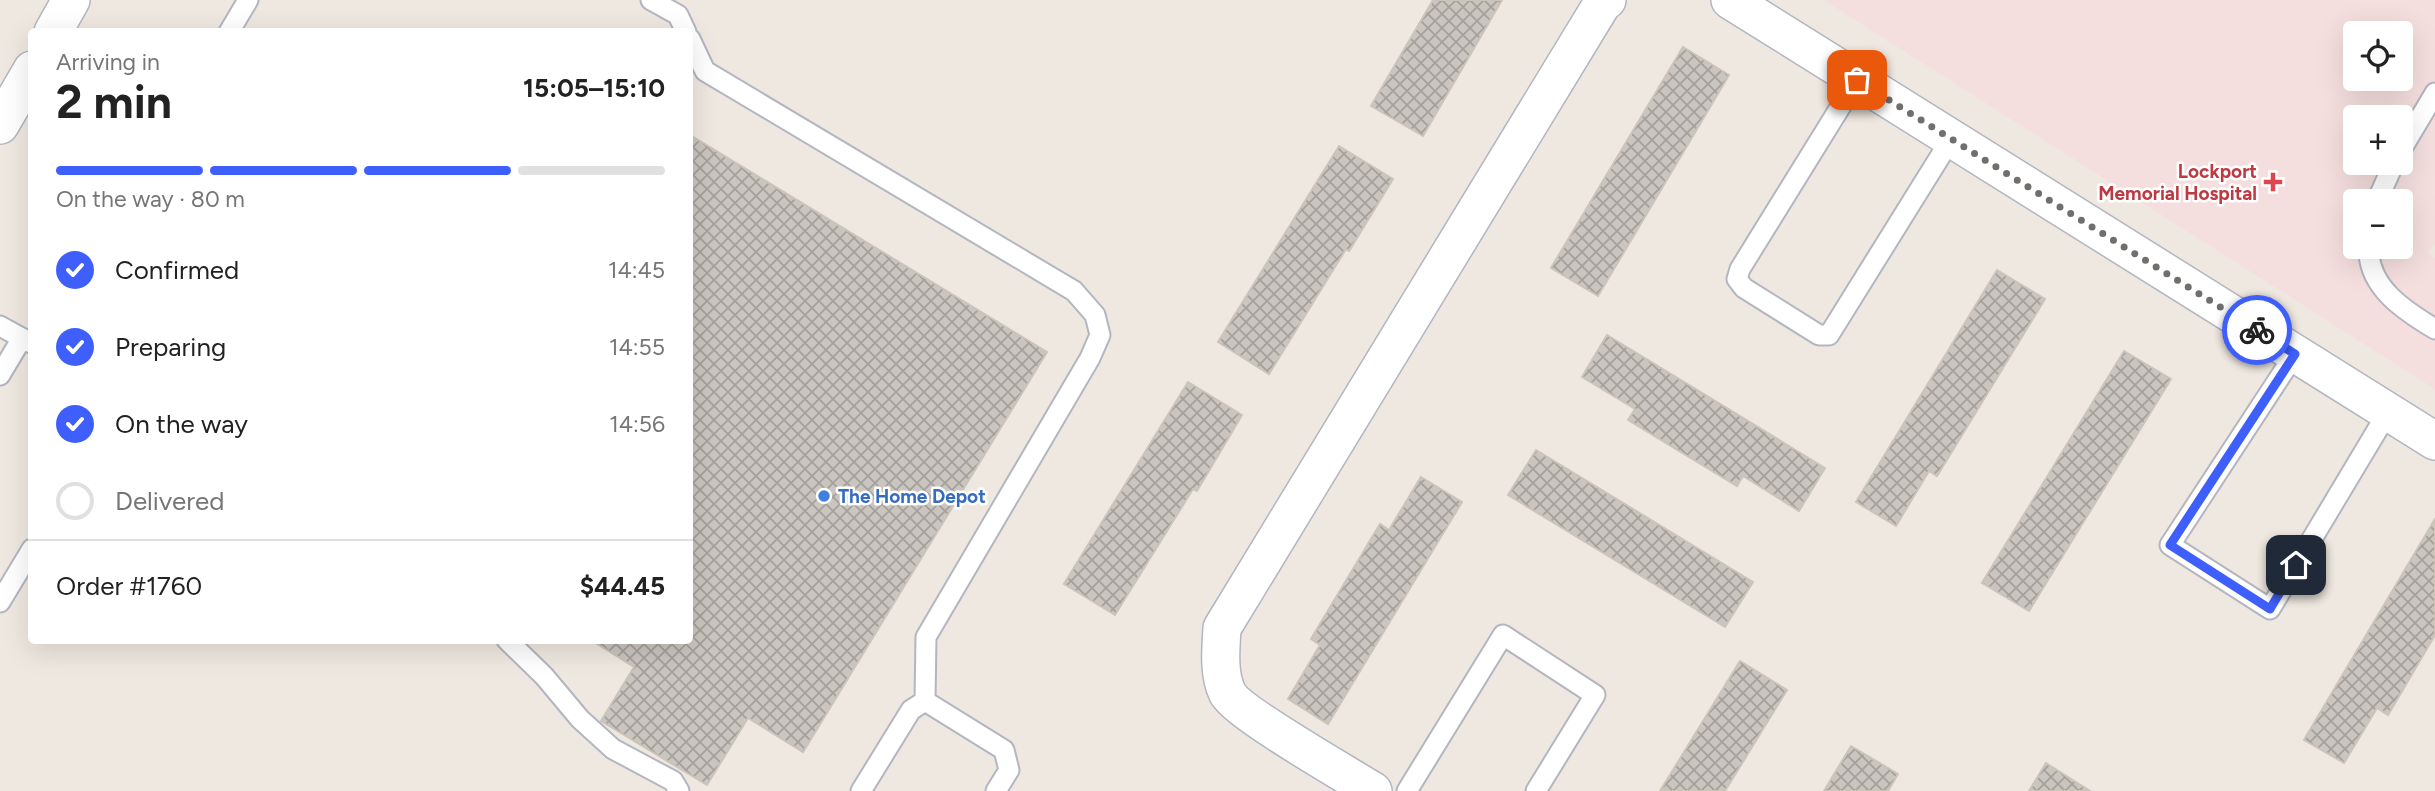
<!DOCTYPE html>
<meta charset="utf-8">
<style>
:root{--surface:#fff;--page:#f6f6f6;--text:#222;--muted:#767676;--line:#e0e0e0;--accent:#3f5ffc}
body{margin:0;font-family:Figtree,sans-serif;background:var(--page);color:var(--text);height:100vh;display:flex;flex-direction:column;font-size:26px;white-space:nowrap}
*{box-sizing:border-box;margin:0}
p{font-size:23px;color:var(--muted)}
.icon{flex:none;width:38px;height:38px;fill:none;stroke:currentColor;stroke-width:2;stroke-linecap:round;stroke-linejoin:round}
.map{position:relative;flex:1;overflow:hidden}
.side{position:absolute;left:28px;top:28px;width:665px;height:616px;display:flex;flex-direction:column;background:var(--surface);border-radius:7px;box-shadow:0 7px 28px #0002}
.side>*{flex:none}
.buttons{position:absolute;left:2343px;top:21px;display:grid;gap:14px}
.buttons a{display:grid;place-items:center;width:70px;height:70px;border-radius:7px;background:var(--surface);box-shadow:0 7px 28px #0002;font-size:35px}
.pin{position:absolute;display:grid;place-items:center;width:60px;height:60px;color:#fff;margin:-30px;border-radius:14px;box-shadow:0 4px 10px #0006}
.courier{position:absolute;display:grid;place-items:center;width:70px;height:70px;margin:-35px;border:5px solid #3f5ffc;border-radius:50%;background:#fff;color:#222;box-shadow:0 2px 9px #0007}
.headline em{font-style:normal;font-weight:700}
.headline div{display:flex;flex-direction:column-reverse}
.headline{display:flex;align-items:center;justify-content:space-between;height:119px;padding:0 28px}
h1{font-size:46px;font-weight:700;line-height:52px}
.bar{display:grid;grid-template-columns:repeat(4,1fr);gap:10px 7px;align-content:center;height:84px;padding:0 28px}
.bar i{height:9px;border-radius:5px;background:var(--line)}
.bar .selected{background:var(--accent)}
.bar p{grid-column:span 4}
.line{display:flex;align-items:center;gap:18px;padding:0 28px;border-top:2px solid var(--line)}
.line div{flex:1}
ol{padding:0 28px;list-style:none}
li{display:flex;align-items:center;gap:21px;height:77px}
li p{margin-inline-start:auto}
li .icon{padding:7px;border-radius:50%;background:var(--accent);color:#fff;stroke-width:4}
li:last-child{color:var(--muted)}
li i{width:38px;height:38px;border:4px solid var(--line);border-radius:50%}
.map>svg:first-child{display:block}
.medical{fill:#f5dede;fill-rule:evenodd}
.building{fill:url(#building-cross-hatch);stroke:#cac4b9;stroke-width:2}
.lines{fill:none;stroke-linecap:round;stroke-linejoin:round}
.service-casing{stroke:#b3b6c0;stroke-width:23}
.minor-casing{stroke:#b3b6c0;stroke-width:40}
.service{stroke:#fff;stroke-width:19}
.minor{stroke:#fff;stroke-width:37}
.done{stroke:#716e6c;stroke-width:7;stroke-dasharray:0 12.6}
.route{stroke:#3f5ffc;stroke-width:9}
.health-dot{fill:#e0444e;stroke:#fff;stroke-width:2.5}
.shop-dot{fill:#3f7fe0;stroke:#fff;stroke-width:2.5}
.labels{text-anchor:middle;stroke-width:5;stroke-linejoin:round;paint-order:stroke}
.health-label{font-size:19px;font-weight:bold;fill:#be3a42;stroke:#fff;text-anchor:end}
.shop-label{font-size:19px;font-weight:bold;fill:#366cbe;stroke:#fff;text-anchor:start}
</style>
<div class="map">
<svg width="2435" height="791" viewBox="0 0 2435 791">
<defs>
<pattern id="building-cross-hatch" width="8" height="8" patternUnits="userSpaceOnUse" patternTransform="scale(1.75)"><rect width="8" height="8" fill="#cac5bf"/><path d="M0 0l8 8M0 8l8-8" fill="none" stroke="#a4a09c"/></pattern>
</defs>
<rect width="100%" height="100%" fill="#efe8e0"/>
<path class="medical" d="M1824,0H2435V242L2428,253L2435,258V389ZM2356,33H2401V79H2356ZM2356,117H2401V163H2356ZM2356,201H2401V247H2356Z"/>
<path class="building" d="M1433,0H1502L1423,136L1371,106Z
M1683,47L1729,75L1598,296L1551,268Z
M690,135L1047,352L803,752L748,718L707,785L601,721L634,667L591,640H690Z
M1339,146L1393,179L1349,251L1346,249L1269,374L1218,342Z
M1997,270L2045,299L1937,476L1929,471L1896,526L1856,502Z
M1607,335L1825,468L1799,511L1743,476L1737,486L1628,420L1635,409L1582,377Z
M2124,351L2171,379L2029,611L1982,583Z
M1188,382L1242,415L1197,491L1193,489L1115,615L1064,584Z
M1536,450L1753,582L1725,627L1508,495Z
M1421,477L1462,502L1328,724L1288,699L1320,645L1311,639L1380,524L1389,530Z
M2435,519V635L2388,715L2377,708L2344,763L2304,740Z
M1740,661L1787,690L1725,791H1660Z
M1851,746L1898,774L1888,791H1824Z
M2046,763L2090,791H2029Z"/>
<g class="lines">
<defs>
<path id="service" d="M651,0L678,15L686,32
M229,32L248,0
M690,39L705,71L1074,291L1095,315L1100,335L1090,358L926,637L925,701
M1857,80L1740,269L1737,279L1744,288L1819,335H1829L1834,327L1951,139
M2401,150L2435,93
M2377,201L2394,163
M2369,247C2367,287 2405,311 2435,329
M0,326L31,343
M2295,354L2170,545L2270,609L2388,412
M0,375L22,338
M0,602L32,549
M507,640L544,676L580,719L613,749L673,781L679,791
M861,791L911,710L925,701L1004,750L1009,770L996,791
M1407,791L1503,635L1595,695L1536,791"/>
<path id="minor" d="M1730,0L2435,441
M53,32L71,0
M0,125L32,70
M1373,791C1349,776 1235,711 1227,692C1218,673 1221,647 1222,628L1602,4L1607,0"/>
</defs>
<use href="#service" class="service-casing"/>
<use href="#minor" class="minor-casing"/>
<use href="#service" class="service"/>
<use href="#minor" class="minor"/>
</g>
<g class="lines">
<path class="done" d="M1857,80L2257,330"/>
<path class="route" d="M2257,330L2295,354L2170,545L2270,609L2296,565"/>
</g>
<path class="health-dot" d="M2269.5 171.5h7v7h7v7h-7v7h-7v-7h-7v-7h7z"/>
<circle class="shop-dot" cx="824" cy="496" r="7"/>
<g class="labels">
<g class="health-label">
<text x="2257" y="178">Lockport<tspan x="2257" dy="22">Memorial Hospital</tspan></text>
</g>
<g class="shop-label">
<text x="838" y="503">The Home Depot</text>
</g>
</g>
</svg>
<div class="buttons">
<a><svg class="icon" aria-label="locate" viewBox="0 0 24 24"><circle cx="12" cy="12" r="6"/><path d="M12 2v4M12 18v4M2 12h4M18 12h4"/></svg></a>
<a>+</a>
<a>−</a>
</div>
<div class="pin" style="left:1857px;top:80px;background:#ea580c"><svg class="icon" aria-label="bag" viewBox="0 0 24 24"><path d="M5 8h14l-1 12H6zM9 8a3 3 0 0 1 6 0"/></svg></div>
<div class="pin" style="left:2296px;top:565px;background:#1f2937"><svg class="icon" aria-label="home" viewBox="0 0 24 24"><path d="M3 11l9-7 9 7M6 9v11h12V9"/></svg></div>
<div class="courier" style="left:2257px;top:330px"><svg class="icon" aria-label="bike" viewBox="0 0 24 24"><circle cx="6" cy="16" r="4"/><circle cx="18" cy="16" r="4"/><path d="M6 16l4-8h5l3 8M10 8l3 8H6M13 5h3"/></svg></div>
<section class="side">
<div class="headline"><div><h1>2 min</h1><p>Arriving in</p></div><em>15:05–15:10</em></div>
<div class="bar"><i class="selected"></i><i class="selected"></i><i class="selected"></i><i></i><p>On the way · 80 m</p></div>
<ol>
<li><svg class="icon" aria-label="check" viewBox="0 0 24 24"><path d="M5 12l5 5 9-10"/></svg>Confirmed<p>14:45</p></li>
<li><svg class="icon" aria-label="check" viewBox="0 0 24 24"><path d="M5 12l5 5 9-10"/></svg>Preparing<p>14:55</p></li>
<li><svg class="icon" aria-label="check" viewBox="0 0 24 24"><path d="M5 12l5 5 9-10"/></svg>On the way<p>14:56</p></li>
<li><i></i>Delivered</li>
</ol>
<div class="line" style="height:91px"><div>Order #1760</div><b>$44.45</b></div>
</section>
</div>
